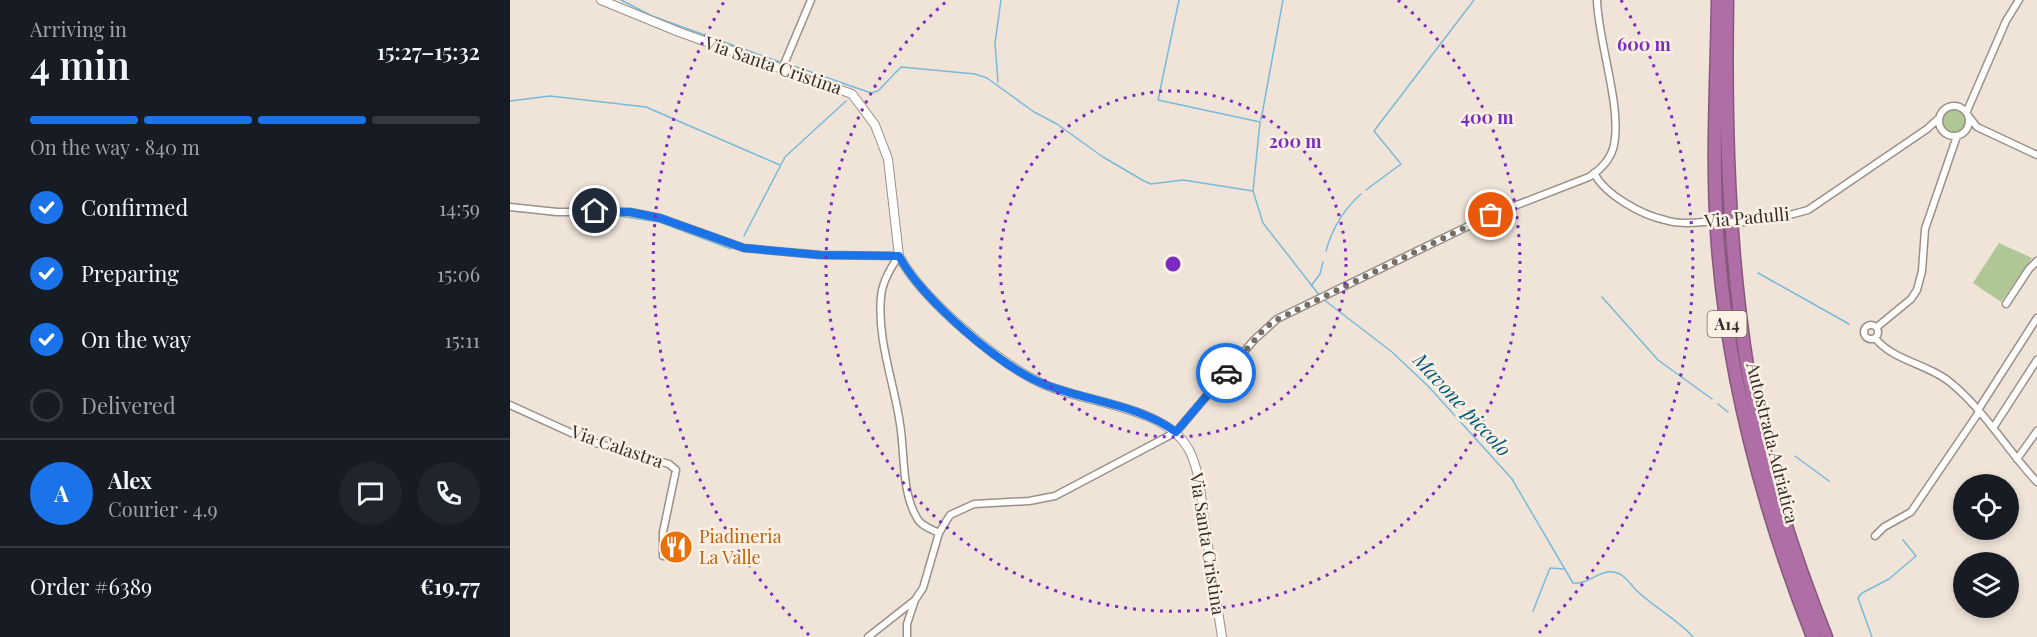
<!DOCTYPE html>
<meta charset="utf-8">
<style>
:root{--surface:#171b24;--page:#20242c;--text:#f1f3f6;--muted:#9ea1a6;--line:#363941;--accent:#1a73e8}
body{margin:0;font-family:"Playfair Display",serif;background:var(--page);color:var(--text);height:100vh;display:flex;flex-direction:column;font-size:22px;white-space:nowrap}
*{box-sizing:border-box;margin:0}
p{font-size:20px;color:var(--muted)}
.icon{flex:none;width:33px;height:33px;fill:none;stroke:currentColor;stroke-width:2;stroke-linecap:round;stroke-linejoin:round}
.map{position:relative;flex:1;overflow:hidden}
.sheet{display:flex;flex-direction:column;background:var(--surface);width:510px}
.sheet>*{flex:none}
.buttons{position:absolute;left:1443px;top:474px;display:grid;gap:12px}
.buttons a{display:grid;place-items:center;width:66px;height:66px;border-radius:50%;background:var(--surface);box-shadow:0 3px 9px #0003;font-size:30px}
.pin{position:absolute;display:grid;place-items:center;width:51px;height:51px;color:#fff;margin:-26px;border:3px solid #fff;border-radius:50%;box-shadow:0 2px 6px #0007}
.courier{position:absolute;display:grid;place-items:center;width:60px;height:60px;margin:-30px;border:4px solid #1a73e8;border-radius:50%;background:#fff;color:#222;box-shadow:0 2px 8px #0007}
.head em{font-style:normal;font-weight:600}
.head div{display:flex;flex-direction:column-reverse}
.head{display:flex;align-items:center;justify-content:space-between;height:102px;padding:0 30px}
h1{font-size:39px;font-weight:600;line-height:45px}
.bar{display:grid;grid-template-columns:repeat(4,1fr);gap:9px 6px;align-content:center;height:72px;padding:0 30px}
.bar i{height:8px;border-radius:4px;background:var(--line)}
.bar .active{background:var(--accent)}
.bar p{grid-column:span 4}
.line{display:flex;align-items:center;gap:15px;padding:0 30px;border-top:2px solid var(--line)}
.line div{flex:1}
.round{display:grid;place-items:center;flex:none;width:63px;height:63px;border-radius:32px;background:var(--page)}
ol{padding:0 30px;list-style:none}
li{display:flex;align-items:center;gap:18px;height:66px}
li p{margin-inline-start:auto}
li .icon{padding:6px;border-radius:50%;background:var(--accent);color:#fff;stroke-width:4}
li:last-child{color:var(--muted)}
li i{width:33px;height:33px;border:3px solid var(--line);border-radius:50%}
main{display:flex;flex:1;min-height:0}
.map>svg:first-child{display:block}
.green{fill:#afc794}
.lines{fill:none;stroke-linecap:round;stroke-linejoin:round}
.stream{stroke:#78bad9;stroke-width:1.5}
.minor-casing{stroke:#9b9087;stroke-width:9}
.tertiary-casing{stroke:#9b9087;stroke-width:10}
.motorway-casing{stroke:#84587b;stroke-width:15}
.minor{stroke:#fff;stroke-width:6}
.tertiary{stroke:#fff;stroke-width:8}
.motorway{stroke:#b06ea6;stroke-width:12}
.minor-bridge-casing{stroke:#9b9087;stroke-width:9;stroke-linecap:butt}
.minor-bridge{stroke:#fff;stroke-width:6}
.done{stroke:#756e68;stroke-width:6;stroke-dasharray:0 10.8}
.route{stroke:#1a73e8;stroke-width:8}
.ring{fill:none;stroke:#7b2cbf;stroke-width:3;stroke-dasharray:3 6}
.labels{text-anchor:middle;stroke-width:5;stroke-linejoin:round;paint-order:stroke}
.shield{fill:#fdf1e6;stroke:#706963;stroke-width:1.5}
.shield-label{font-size:16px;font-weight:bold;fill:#332f2b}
.street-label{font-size:18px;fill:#332f2b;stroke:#fdf1e6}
.food-label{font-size:18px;fill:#c56008;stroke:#fdf1e6;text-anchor:start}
.water-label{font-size:20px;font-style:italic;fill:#005a79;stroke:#fdf1e6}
.centre{fill:#7b2cbf;stroke:#fdf1e6;stroke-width:3}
.ring-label{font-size:18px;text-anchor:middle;font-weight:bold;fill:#7b2cbf;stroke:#fdf1e6;stroke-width:5;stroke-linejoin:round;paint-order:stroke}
</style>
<main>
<section class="sheet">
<div class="head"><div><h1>4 min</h1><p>Arriving in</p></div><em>15:27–15:32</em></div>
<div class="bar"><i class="active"></i><i class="active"></i><i class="active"></i><i></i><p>On the way · 840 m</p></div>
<ol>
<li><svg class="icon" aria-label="check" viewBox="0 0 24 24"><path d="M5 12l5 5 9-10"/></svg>Confirmed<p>14:59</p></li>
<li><svg class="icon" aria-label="check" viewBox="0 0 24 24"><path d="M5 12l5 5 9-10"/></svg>Preparing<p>15:06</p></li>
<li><svg class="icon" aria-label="check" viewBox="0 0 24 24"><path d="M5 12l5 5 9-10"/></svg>On the way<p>15:11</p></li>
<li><i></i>Delivered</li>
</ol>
<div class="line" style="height:108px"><b class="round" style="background:var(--accent);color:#fff">A</b><div><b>Alex</b><p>Courier · 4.9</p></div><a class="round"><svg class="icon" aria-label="chat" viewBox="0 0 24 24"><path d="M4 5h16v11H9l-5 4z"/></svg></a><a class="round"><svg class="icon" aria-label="phone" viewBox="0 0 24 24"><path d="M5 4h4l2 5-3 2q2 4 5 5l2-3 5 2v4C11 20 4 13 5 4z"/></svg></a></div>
<div class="line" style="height:78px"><div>Order #6389</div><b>€19.77</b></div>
</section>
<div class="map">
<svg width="1527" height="637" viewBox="0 0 1527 637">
<rect width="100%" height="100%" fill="#f0e4d9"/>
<path class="green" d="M1431 121a12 12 0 1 1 24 0a12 12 0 1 1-24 0Z
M1489,243L1522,258L1491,302L1463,283Z"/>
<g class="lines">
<path class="stream" d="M111,0L142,16L270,62
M669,0L648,100L750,122L743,191
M278,64L361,93L368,91L391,67L465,74L477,78L524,112L547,124L593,157L634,181L641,184L673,180L743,191L753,223L810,296
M488,82L485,43L491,0
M0,101L40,96L136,107L270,165
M751,120L773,0
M856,190L891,164L864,131L964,0
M4,211L42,214
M68,215H102L149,222L221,249
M234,236L275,157L336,101
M816,251C822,229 834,209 851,194
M1248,273L1339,324
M801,286L810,274L813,262
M1092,297L1148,360L1202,399
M813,299L882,352L919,387L1002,479L1063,583C1078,585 1089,570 1103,572C1113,573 1119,582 1125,589C1143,607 1166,618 1183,637
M1208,404L1218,412
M1285,456L1319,481
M1023,611L1040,568L1053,569
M1362,637L1348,598L1352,593L1379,579L1406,556L1393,540"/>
<defs>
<path id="minor" d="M272,69L301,0
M1429 121a15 15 0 1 1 30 0a15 15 0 1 1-30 0Z
M1457,111L1496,21L1509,0
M1460,118L1467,127L1527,155
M1084,173C1095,195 1132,215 1155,220C1167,224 1180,223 1193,222
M0,207L47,212H120L150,218L234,248L310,255L389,256
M1235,222L1265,219L1298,210L1417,129L1429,118
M389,256C381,267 372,283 371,297C367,340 384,382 390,424C395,453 391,491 407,518C411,526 421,529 429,533
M1496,304L1519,269L1527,261
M1354 332a7 7 0 1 1 14 0a7 7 0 1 1-14 0Z
M1367,327L1401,299L1407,290L1412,271L1415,229L1447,136
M1365,338C1383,361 1419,364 1441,383C1475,411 1497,450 1527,482
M0,405L79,441L159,464L166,470L153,532V556
M1468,410L1527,318
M1483,428L1527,360
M1507,459L1527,431
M1365,536L1374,527L1401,512L1469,412
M358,637L405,600
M397,637V624L405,600L413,588L429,533L440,515L464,504L519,501L545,496L666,432L744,340L767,319L981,215L1079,177C1090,170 1101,159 1104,145C1112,107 1088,41 1087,0"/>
<path id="tertiary" d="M91,0L169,32L342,94L365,125L378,159L389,256C413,300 488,363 533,384C575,403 656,406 679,450C690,471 691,497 694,520C700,559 706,598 712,637"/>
<path id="motorway" d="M1208,0C1207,77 1202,155 1207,232C1216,372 1252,507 1303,637
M1217,0C1215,124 1218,249 1238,372C1253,462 1282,552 1316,637"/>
</defs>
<use href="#minor" class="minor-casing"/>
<use href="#tertiary" class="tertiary-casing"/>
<use href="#motorway" class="motorway-casing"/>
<use href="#minor" class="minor"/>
<use href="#tertiary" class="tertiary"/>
<use href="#motorway" class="motorway"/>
<defs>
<path id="minor-bridge" d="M1193,222H1235"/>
</defs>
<use href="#minor-bridge" class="minor-bridge-casing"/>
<use href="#minor-bridge" class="minor-bridge"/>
</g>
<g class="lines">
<path class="done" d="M716,373L755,328L768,319L981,215"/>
<path class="route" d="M85,211L120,212L150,218L234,248L310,255L389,256C411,298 491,368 536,385C578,401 629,405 666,432L716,373"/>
</g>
<g class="ring">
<circle cx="663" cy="264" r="173"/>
<path d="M888 0A347 347 0 1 1 438 0"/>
<path d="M299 635A520 520 0 0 1 215 0M1111 0A520 520 0 0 1 1027 635"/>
</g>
<defs>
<symbol id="restaurant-disc" viewBox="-11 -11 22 22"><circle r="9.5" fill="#e8710a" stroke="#fdf1e6"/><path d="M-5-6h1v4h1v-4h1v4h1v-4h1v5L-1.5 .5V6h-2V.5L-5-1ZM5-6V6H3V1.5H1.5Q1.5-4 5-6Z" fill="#fff"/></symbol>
</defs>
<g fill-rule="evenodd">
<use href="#restaurant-disc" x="147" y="528" width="38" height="38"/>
</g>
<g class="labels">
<rect class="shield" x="1197.5" y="311" width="39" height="26" rx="4.5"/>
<g class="shield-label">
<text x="1217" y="330">A14</text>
</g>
<g class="street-label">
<text transform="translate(263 66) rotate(19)" y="6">Via Santa Cristina</text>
<text transform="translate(1237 218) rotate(-5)" y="6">Via Padulli</text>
<text transform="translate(1262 443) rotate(76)" y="6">Autostrada Adriatica</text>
<text transform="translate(107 447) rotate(19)" y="6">Via Calastra</text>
<text transform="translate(697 544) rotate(81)" y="6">Via Santa Cristina</text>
</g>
<g class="food-label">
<text x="189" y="543">Piadineria<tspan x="189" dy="21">La Valle</tspan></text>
</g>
<g class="water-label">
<text transform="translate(952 405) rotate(47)" y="7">Mavone piccolo</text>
</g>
</g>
<circle cx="663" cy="264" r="9" class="centre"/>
<g class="ring-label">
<text x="1134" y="51">600 m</text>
<text x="977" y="124">400 m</text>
<text x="785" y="148">200 m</text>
</g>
</svg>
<div class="buttons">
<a><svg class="icon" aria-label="locate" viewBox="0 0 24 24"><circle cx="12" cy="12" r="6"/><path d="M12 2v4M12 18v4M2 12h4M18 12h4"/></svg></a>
<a><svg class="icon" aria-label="layers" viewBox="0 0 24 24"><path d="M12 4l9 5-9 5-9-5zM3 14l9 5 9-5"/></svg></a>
</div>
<div class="pin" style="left:981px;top:215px;background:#ea580c"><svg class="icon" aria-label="bag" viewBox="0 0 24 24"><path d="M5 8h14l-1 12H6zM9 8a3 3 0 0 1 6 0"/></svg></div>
<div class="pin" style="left:85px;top:211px;background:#1f2937"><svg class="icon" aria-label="home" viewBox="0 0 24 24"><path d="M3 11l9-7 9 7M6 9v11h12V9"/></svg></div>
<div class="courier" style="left:716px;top:373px"><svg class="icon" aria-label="car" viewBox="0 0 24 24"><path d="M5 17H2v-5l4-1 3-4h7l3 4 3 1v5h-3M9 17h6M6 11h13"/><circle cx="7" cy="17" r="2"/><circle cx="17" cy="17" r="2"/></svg></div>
</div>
</main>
